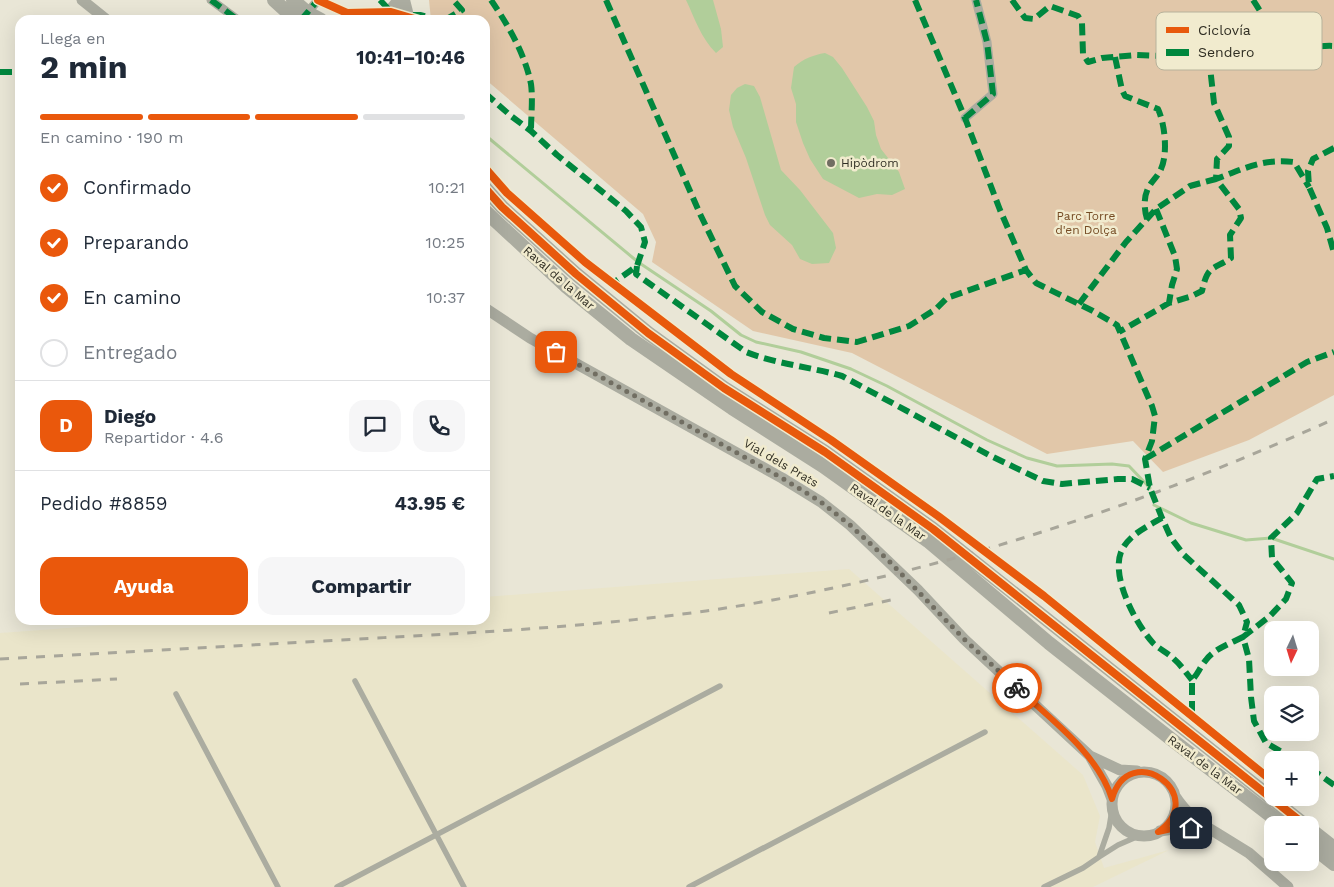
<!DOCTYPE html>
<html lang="es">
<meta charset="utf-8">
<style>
:root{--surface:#fff;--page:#f6f6f7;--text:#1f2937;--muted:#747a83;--line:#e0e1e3;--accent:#ea580c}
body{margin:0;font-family:"Work Sans",sans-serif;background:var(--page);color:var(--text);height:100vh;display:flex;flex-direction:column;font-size:19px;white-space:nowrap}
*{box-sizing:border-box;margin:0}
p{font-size:16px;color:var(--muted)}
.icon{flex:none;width:28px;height:28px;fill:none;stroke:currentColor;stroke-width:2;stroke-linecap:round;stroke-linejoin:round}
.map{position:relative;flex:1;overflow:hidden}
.sheet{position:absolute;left:15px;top:15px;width:475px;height:610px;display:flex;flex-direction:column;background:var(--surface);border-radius:15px;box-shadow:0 5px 20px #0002}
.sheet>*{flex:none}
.needle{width:32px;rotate:184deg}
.tools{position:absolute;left:1264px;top:621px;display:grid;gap:10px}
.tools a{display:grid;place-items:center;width:55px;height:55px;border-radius:10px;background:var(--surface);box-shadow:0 5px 20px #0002;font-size:25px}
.pin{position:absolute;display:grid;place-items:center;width:42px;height:42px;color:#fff;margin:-21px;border-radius:10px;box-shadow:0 2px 8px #0006}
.courier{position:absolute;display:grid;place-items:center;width:50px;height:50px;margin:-25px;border:4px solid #ea580c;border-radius:50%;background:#fff;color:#222;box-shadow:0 1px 6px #0007}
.headline em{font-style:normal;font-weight:700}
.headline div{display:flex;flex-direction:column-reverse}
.headline{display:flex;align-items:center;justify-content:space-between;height:85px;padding:0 25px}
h1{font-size:32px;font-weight:700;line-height:38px}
.bar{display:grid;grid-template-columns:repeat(4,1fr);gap:8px 5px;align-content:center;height:60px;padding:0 25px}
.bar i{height:6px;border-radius:4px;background:var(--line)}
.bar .current{background:var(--accent)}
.bar p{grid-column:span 4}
.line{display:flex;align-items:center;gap:12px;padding:0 25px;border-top:1px solid var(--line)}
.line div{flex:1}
.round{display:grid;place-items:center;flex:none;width:52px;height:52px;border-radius:15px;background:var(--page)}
ol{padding:0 25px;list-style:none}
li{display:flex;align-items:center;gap:15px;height:55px}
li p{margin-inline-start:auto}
li .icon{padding:5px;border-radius:50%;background:var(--accent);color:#fff;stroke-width:4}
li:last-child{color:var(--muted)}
li i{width:28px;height:28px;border:2px solid var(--line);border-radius:50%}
.primary-button{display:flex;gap:10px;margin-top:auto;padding:10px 25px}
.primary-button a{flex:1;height:58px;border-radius:15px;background:var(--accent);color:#fff;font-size:20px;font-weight:700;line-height:58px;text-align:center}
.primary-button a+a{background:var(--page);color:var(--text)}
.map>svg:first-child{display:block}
.built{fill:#eae5ca}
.green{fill:#e1c7a9}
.water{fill:#b1ce9a}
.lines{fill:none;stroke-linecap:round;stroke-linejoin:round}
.stream{stroke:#b1ce9a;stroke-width:3}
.service{stroke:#abaca0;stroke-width:5.5}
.pedestrian{stroke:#abaca0;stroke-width:9}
.minor{stroke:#abaca0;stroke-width:11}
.tertiary{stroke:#abaca0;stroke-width:14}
.rail{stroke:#a8a69a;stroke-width:3;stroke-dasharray:9 9;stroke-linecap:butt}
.quiet{stroke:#00873e;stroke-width:6;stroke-dasharray:12 6;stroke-linecap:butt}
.cycleway-casing{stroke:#f1ebce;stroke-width:11}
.cycleway{stroke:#e8590c;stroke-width:8}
.done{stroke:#716e62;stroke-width:5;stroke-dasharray:0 9}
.route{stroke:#ea580c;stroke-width:6}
.poi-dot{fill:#716e62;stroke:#f1ebce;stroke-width:2}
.labels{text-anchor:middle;stroke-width:5;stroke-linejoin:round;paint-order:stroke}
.poi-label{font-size:12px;fill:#302e23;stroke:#f1ebce;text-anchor:start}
.park-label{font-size:12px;fill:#754b23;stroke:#f1ebce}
.street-label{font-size:12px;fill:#302e23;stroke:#f1ebce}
.key{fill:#f1ebce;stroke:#b7b29b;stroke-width:1}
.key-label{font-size:14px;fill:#302e23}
</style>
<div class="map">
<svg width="1334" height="887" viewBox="0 0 1334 887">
<rect width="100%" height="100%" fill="#e9e6d6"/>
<path class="built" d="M849,569L1083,775L1100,816L1095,842L1104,868L1169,850L1093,887H0V633L176,620H485V597Z"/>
<path class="green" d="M429,0H1334V395L1249,440L1163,472L1133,441L1047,454L852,353L753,331L652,262L656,242L643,214L485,79V20H431Z"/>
<path class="water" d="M686,0H713L721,29L723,47L716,53C701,38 695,19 686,0Z
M825,53L833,57L842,68L867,107L874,121L876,135L881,149L899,172L905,189L892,195L877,194L859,198L823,179L810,159L803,143L796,122V104L791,88L794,67C803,59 813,55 825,53Z
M745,84L754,86L760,97L781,170L800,190L833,233L836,248L829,263L812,264L800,259L792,245L770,225L765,215L746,158L733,127L729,110L731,95L737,88Z"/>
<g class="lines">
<path class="stream" d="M485,135L638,262L711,311L741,335L756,342L801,352L851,369L887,386L987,440L1027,458L1057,466L1112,464L1129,466L1150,488
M1154,505L1191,523L1246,540L1271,538L1334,559"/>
<path class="service" d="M355,681L464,887
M176,694L278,887
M1112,810L1109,828L1099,857L1118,845L1141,835
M337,887L720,686
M689,887L985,732
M1044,887L1083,868L1099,857"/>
<path class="pedestrian" d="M211,0L238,20
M301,20L318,0
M965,118L993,94L987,42L976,0"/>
<path class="minor" d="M82,0L107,20
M485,308L530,338L782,478L821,502L850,525L918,590L964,639L1090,756
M1112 804a32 32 0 1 1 64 0a32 32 0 1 1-64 0Z
M1112,799L1107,786L1090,756L1120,770L1137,771
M1160,831C1179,827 1195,828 1215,832C1198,822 1186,813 1175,796
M1215,832L1249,853L1288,887"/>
<path class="tertiary" d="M274,0L296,20
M293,0L308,13L321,20
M403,0L408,20
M384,20L400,0
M485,188L502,207L576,274L648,333L724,388L825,452L933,529L1305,825
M485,211L567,287L631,339L732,408L823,466L928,541L1049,643L1171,739L1283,825
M1310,829L1334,848
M1310,845L1334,864"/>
<path class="rail" d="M829,613L891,600
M0,659C126,652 251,645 377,638C487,632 597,626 706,611C924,579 1134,509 1334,419
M20,684L117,679"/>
<path class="quiet" d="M211,0L238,20
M380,0L391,12
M491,0C508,25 525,54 531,84C533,99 531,116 531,131
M606,0L701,216L735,286L762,312L793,329L824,338L857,342L909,326L936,309L947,298L1026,270
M915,0L965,118L1000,210L1026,270L1036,283L1093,311L1117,325L1152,406L1155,416L1152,441L1145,459L1150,488L1162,518L1171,538L1184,555L1239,605L1247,622L1243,637C1231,643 1214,649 1206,660C1200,667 1198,674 1192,680V716
M1012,0L1025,18L1034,19L1050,6L1078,16L1082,23L1083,54L1088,62L1102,58L1137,55L1161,56L1195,51L1208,58L1210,67L1214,103L1229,137V146L1217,159L1216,179C1243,169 1264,158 1294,162L1309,187
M1253,0C1263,14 1276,44 1294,47C1307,49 1321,45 1334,46
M413,15H420L439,20
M301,20L318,0
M445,20L462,10L453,0
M1115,57L1122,90L1125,96L1158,109C1165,124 1168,154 1161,169C1158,176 1153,180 1150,185C1143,195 1144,209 1147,219
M0,72H20
M485,93L511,116L531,131L557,155L626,211L641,227L645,242L637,266L613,283
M965,118L993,94L987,42L976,0
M1334,148L1313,159L1308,171L1309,187L1327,228L1334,253
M1156,209L1175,256L1177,269L1172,285L1169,303
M637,266L636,274L746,352C776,364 811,367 842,376L989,455L1043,481L1062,484L1118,479H1132L1150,488
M1079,304L1126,242L1156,209L1190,186L1216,179L1239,209L1241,218L1230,235L1231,258C1211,271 1208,265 1202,291L1192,296L1169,303L1119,332
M1145,459L1307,362L1334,352
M1162,518C1148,526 1128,535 1121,552C1111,578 1136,624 1153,643C1159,649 1168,653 1174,659C1181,665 1186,673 1192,680
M1296,760L1266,743L1254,721L1251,697L1249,659L1243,637L1270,616L1286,599L1292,583L1272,558L1271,538L1297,513L1317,479L1334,476
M1310,768L1334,785"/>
<defs>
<path id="cycleway" d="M318,0L347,13L391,12L418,20
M485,168L507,193L585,262L731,374L831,440L938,516L1044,596L1272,781
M485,188L502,207L576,274L648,333L724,388L825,452L933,529L1305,825"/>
</defs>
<use href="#cycleway" class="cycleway-casing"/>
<use href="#cycleway" class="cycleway"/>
</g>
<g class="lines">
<path class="done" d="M556,352L782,478L821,502L850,525L888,560L964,639L1017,688"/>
<path class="route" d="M1017,688C1051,719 1098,754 1112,799C1129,738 1211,795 1158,832L1176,828H1191"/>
</g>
<circle class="poi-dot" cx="831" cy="163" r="5"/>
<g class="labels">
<g class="poi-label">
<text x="841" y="167">Hipòdrom</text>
</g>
<g class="park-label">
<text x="1086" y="220">Parc Torre<tspan x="1086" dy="14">d'en Dolça</tspan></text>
</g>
<g class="street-label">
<text transform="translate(559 278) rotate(41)" y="4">Raval de la Mar</text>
<text transform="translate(781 463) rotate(30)" y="4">Vial dels Prats</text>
<text transform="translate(888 512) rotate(35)" y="4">Raval de la Mar</text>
<text transform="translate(1205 765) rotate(37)" y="4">Raval de la Mar</text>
</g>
</g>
<rect x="1156" y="12" width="166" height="58" rx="8" class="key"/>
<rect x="1166" y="27" width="23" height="6" fill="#e8590c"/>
<rect x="1166" y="49" width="23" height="7" fill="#00873e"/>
<g class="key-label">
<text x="1198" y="35">Ciclovía</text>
<text x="1198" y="57">Sendero</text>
</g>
</svg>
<div class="tools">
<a><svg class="needle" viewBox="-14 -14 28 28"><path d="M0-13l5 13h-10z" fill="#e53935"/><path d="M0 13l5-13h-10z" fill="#747a83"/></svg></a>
<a><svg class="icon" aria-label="layers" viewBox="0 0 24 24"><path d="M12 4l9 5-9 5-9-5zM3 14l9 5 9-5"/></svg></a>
<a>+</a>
<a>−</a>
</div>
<div class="pin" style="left:556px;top:352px;background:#ea580c"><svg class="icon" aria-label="bag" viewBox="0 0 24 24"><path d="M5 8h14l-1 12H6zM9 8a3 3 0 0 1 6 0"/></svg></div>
<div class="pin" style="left:1191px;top:828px;background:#1f2937"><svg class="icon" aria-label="home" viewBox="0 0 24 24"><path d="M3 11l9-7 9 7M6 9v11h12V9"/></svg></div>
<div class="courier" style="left:1017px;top:688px"><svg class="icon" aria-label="bike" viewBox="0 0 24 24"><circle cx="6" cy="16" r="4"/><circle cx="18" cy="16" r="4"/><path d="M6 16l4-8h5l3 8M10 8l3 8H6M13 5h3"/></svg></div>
<section class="sheet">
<div class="headline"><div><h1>2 min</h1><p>Llega en</p></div><em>10:41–10:46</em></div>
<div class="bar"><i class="current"></i><i class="current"></i><i class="current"></i><i></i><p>En camino · 190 m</p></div>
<ol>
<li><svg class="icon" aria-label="check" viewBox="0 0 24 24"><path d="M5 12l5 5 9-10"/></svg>Confirmado<p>10:21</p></li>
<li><svg class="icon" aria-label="check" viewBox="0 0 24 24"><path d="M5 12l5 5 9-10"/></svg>Preparando<p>10:25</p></li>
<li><svg class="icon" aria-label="check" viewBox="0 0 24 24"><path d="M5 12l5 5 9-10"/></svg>En camino<p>10:37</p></li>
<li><i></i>Entregado</li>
</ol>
<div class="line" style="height:90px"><b class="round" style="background:var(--accent);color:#fff">D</b><div><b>Diego</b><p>Repartidor · 4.6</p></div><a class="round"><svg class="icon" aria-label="chat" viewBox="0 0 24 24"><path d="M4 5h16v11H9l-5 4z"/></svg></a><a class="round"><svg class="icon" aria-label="phone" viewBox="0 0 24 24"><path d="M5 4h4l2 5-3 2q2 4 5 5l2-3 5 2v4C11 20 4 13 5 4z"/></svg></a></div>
<div class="line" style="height:65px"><div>Pedido #8859</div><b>43.95 €</b></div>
<div class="primary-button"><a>Ayuda</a><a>Compartir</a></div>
</section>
</div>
